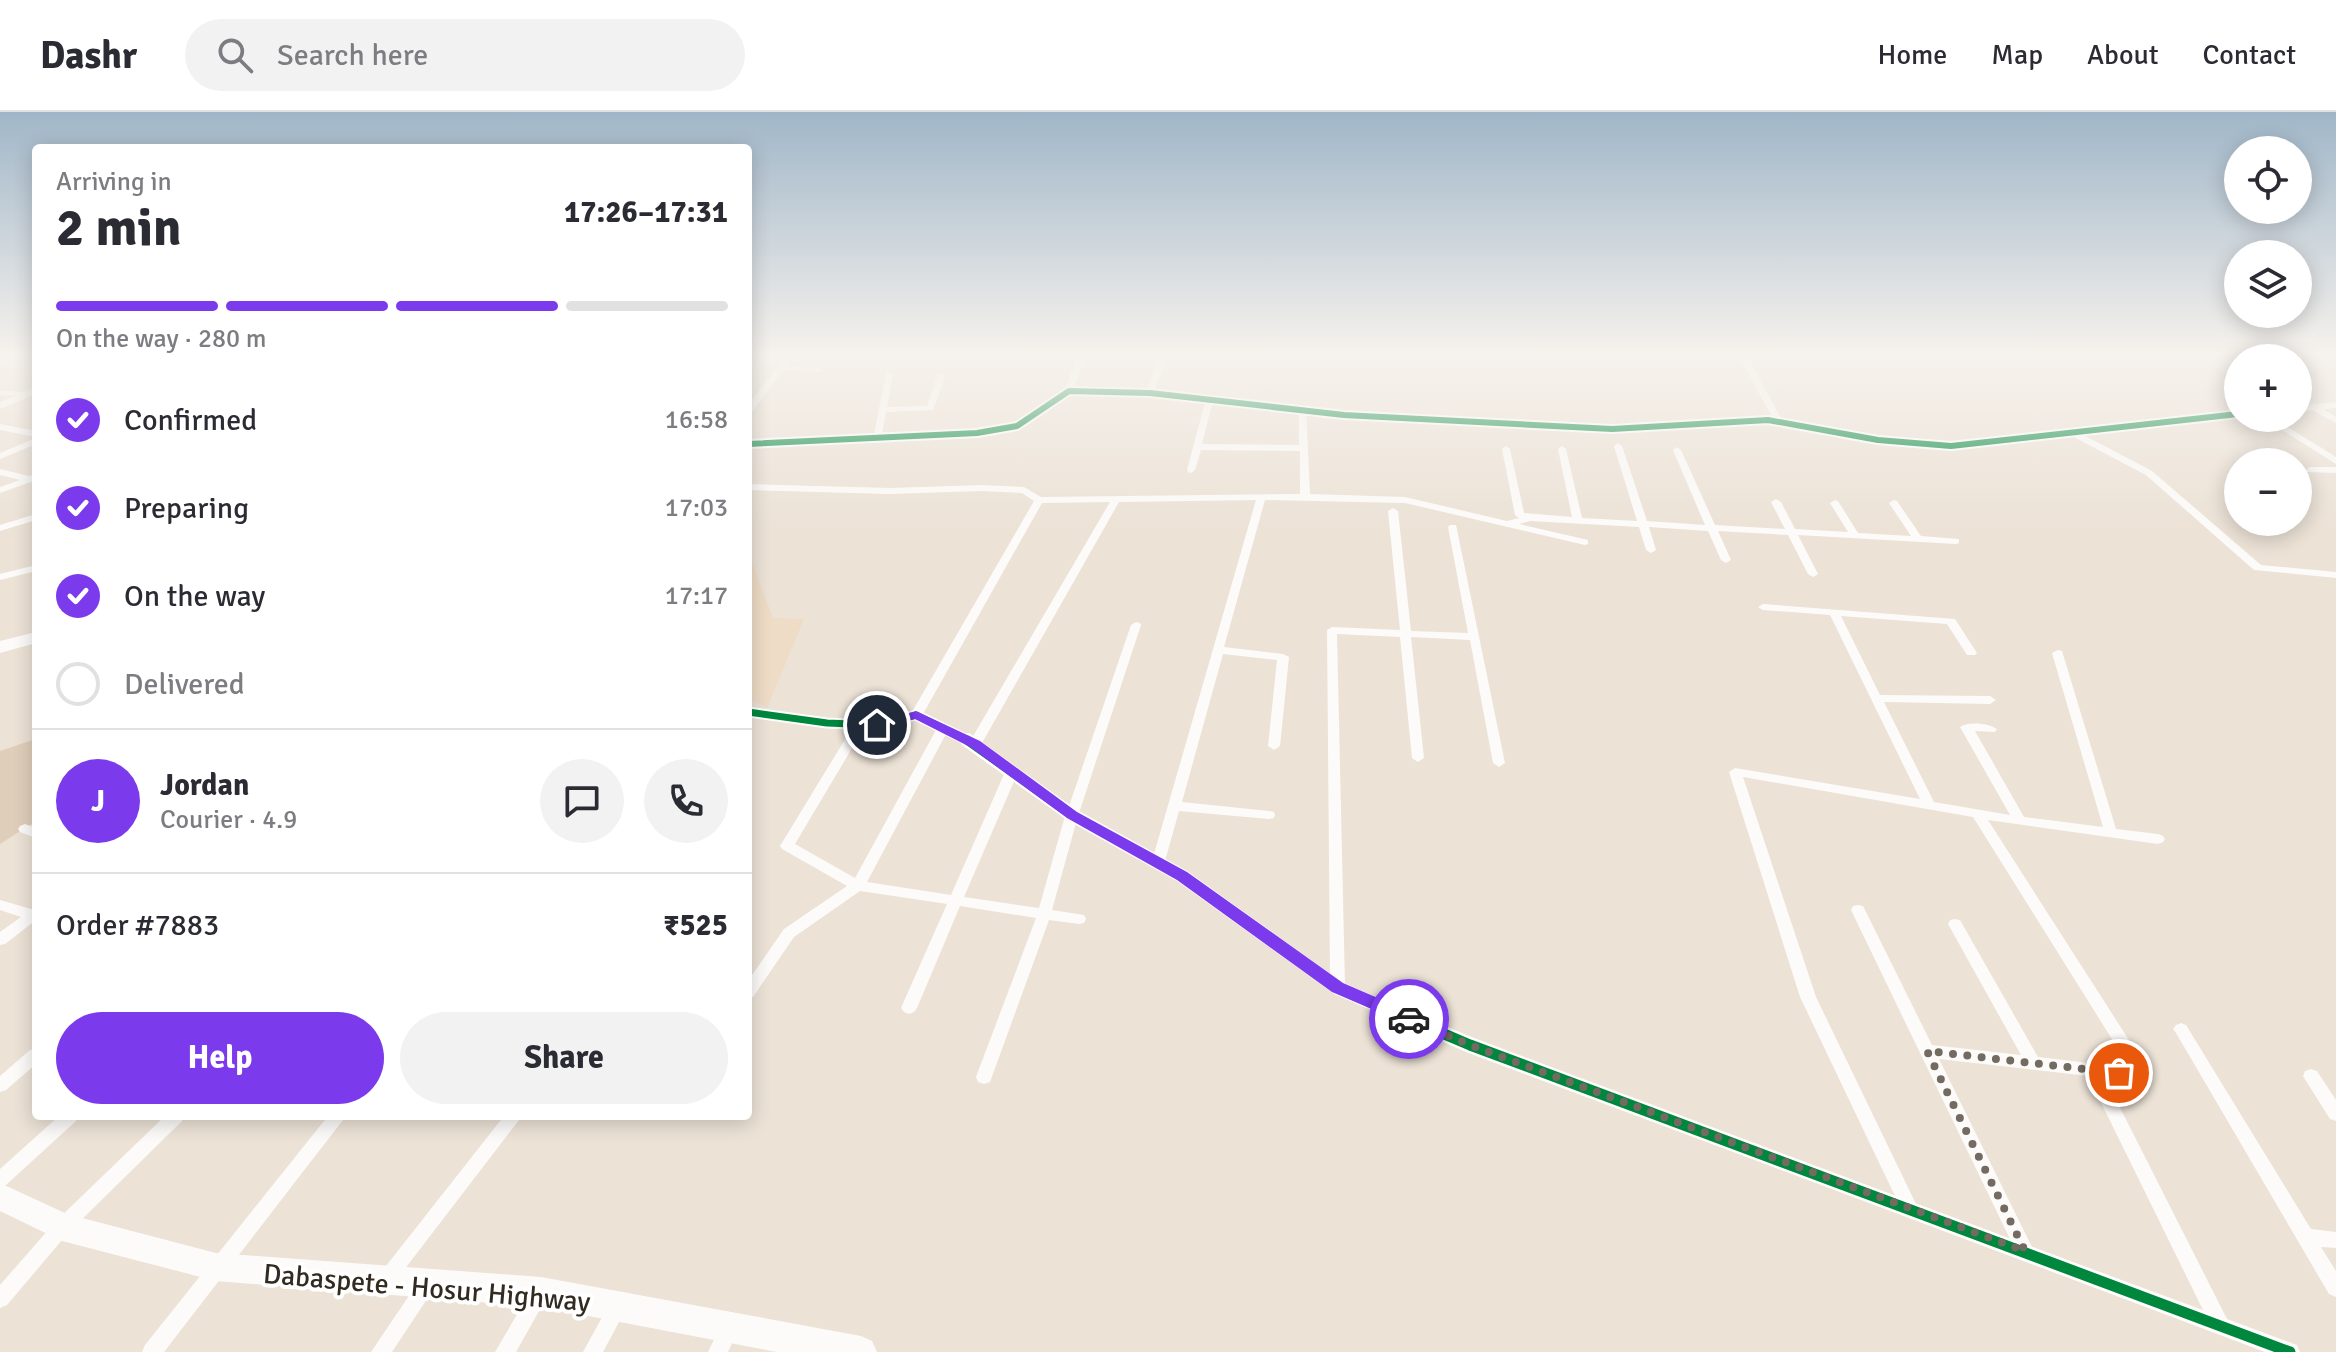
<!DOCTYPE html>
<meta charset="utf-8">
<style>
:root{--surface:#fff;--page:#f2f2f3;--text:#2b2b33;--muted:#7c7c81;--line:#e1e1e2;--accent:#7c3aed}
body{margin:0;font-family:Signika,sans-serif;background:var(--page);color:var(--text);height:100vh;display:flex;flex-direction:column;font-size:30px;white-space:nowrap}
*{box-sizing:border-box;margin:0}
p{font-size:26px;color:var(--muted)}
.icon{flex:none;width:44px;height:44px;fill:none;stroke:currentColor;stroke-width:2;stroke-linecap:round;stroke-linejoin:round}
.map{position:relative;flex:1;overflow:hidden}
.details{position:absolute;left:32px;top:32px;width:720px;height:976px;display:flex;flex-direction:column;background:var(--surface);border-radius:8px;box-shadow:0 4px 20px #0003}
.details>*{flex:none}
.controls{position:absolute;left:2224px;top:24px;display:grid;gap:16px}
.controls a{display:grid;place-items:center;width:88px;height:88px;border-radius:50%;background:var(--surface);box-shadow:0 4px 20px #0003;font-size:40px}
.pin{position:absolute;display:grid;place-items:center;width:68px;height:68px;color:#fff;margin:-34px;border:4px solid #fff;border-radius:50%;box-shadow:0 2px 8px #0007}
.courier{position:absolute;display:grid;place-items:center;width:80px;height:80px;margin:-40px;border:6px solid #7c3aed;border-radius:50%;background:#fff;color:#222;box-shadow:0 2px 10px #0007}
.summary em{font-style:normal;font-weight:700}
.summary div{display:flex;flex-direction:column-reverse}
.summary{display:flex;align-items:center;justify-content:space-between;height:136px;padding:0 24px}
h1{font-size:52px;font-weight:700;line-height:60px}
.bar{display:grid;grid-template-columns:repeat(4,1fr);gap:12px 8px;align-content:center;height:96px;padding:0 24px}
.bar i{height:10px;border-radius:6px;background:var(--line)}
.bar .active{background:var(--accent)}
.bar p{grid-column:span 4}
.line{display:flex;align-items:center;gap:20px;padding:0 24px;border-top:2px solid var(--line)}
.line div{flex:1}
.round{display:grid;place-items:center;flex:none;width:84px;height:84px;border-radius:42px;background:var(--page)}
ol{padding:0 24px;list-style:none}
li{display:flex;align-items:center;gap:24px;height:88px}
li p{margin-inline-start:auto}
li .icon{padding:8px;border-radius:50%;background:var(--accent);color:#fff;stroke-width:4}
li:last-child{color:var(--muted)}
li i{width:44px;height:44px;border:4px solid var(--line);border-radius:50%}
.button{display:flex;gap:16px;margin-top:auto;padding:16px 24px}
.button a{flex:1;height:92px;border-radius:48px;background:var(--accent);color:#fff;font-size:32px;font-weight:700;line-height:92px;text-align:center}
.button a+a{background:var(--page);color:var(--text)}
header{display:flex;align-items:center;gap:48px;box-sizing:border-box;height:112px;padding:0 40px;background:var(--surface);border-bottom:2px solid var(--line)}
header strong{font-size:38px}
nav{display:flex;gap:44px;margin-inline-start:auto;font-size:28px}
.search{width:560px;height:72px;background:var(--page);display:flex;align-items:center;gap:20px;box-sizing:border-box;padding:0 28px;border-radius:44px;color:var(--muted);font-size:30px}
.map>svg:first-child{display:block}
.built{fill:#eedcc7}
.green{fill:#dfceba}
.lines{fill:none;stroke-linecap:round;stroke-linejoin:round}
.minor{fill:#fcfbf9;fill-rule:evenodd}
.tertiary{fill:#fcfbf9;fill-rule:evenodd}
.primary{fill:#fcfbf9;fill-rule:evenodd}
.cycleway-far3-casing{stroke:#fff;stroke-width:10}
.cycleway-far2-casing{stroke:#fff;stroke-width:11}
.cycleway-far1-casing{stroke:#fff;stroke-width:14}
.cycleway-casing{stroke:#fff;stroke-width:16}
.cycleway-far3{stroke:#00873e;stroke-width:6}
.cycleway-far2{stroke:#00873e;stroke-width:7}
.cycleway-far1{stroke:#00873e;stroke-width:9}
.cycleway{stroke:#00873e;stroke-width:11}
.route{fill:#7c3aed}
.done{stroke:#736b61;stroke-width:8;stroke-dasharray:0 14.4}
.labels{text-anchor:middle;stroke-width:8;stroke-linejoin:round;paint-order:stroke}
.near-street-label{font-size:28px;fill:#322b22;stroke:#fff}
</style>
<header>
<strong>Dashr</strong>
<div class="search"><svg class="icon" aria-label="search" viewBox="0 0 24 24"><circle cx="10" cy="10" r="6"/><path d="M15 15l6 6"/></svg>Search here</div>
<nav><a>Home</a><a>Map</a><a>About</a><a>Contact</a></nav>
</header>
<div class="map">
<svg width="2336" height="1240" viewBox="0 0 2336 1240">
<rect width="100%" height="100%" fill="#ece2d6"/>
<path class="built" d="M748,440L773,506L804,507L767,596L748,586Z"/>
<path class="green" d="M36,627V709L0,732V639Z"/>
<g class="lines">
<path class="minor" d="M11,243H22L0,252V247Z
M1077,243H1085L1073,279L1066,281L1065,279Z
M1159,243H1167L1154,281L1147,283L1146,281Z
M1738,243H1746L1783,310L1782,312L1775,310Z
M748,244L787,246L791,248L786,254L820,256L824,258L820,260L783,258L751,301H748V293L781,250L748,248Z
M886,261L893,263L887,295L927,294L937,264L941,262L945,264L933,298L886,300L881,328L877,331L873,328Z
M0,279L26,280L30,282L26,284L0,283Z
M1206,287L1213,289L1202,332L1299,333V298L1306,296L1310,382L1405,385L1507,409L1519,406L1515,403L1502,337L1506,334L1510,337L1524,401L1572,405L1558,337L1562,334L1566,337L1582,406L1637,409L1614,334L1618,331L1622,334L1647,409L1705,413L1673,338L1677,335L1681,338L1715,413L1785,417L1771,390L1776,387L1781,390L1795,417L1848,420L1830,391L1835,388L1838,389L1858,421L1911,424L1889,391L1894,388L1897,389L1921,424L1959,427V431L1956,432L1798,423L1818,462L1813,465L1808,462L1788,423L1718,419L1731,448L1726,451L1721,448L1708,419L1649,415L1656,438L1651,441L1646,438L1639,415L1530,409L1519,412L1588,428V432L1585,433L1405,391L1265,388L1224,535L1283,542L1289,545L1280,634L1274,638L1268,634L1277,548L1223,542L1182,690L1269,699L1274,700L1275,703L1274,706L1269,707L1179,699L1165,749L1187,761L1330,863L1327,518L1332,515L1400,518L1388,399L1393,396L1398,399L1411,519L1468,521L1448,415L1450,413H1456L1505,651L1499,655L1493,651L1470,528L1411,525L1424,646L1418,650L1412,646L1400,525L1337,522L1345,873L1476,928L1895,1084L1800,885L1729,660L1735,656L1920,687L1830,503L1763,498L1758,495L1763,492L1955,507L1977,541L1975,543H1967L1947,512L1841,504L1880,583L1990,584L1996,588L1990,592L1884,590L1934,690L2010,703L1960,615C1968,609 1989,611 1997,617L1995,620L1975,619L2024,705L2103,715L2052,541L2058,538L2062,539L2116,717L2158,722L2163,724L2165,727L2163,730L2158,732L1988,708L2152,964L2150,969L2144,971L2105,966L2227,1207L2297,1233L2300,1240H2265L1464,938L1333,880L1177,767L1076,711L1052,798L1084,803L1086,807L1084,811L1079,812L1049,808L990,970L984,972L978,970L976,965L1036,806L960,794L917,896L914,900L909,902L904,900L901,896L947,792L860,779L794,825L753,885L748,887V869L784,817L847,774L782,737L780,734L852,616L827,615L748,604V596L827,607L877,609L912,600L1034,389L1022,381L981,379L890,382L748,378V372L890,376L981,373L1024,375L1041,385L1300,382V339L1201,338L1195,358L1191,361L1188,360L1187,358ZM1256,388L1154,742L1079,701L1141,513L1140,511L1136,510L1131,513L1069,694L982,631L1119,390ZM1110,390L972,626L923,602L1042,391ZM915,607L936,618L855,766L795,732L864,616L877,617ZM946,622L971,635L1005,660L951,783L867,770ZM1743,665L1973,705L2130,956L2038,945L1960,808L1955,807L1950,808L1948,812L2021,943L1932,933L1863,794L1858,793L1853,794L1851,798L2010,1127L1916,1092L1816,885ZM1015,667L1065,704L1039,796L964,785ZM1939,947L2088,964L2203,1198L2032,1135Z
M2312,294H2318L2336,305V311L2312,298Z
M2263,306H2273L2336,345V352Z
M0,312L36,319V325L0,318Z
M2068,318H2074L2152,359L2261,453L2336,460V466L2254,458L2146,363L2068,322Z
M36,326V332L0,347V341Z
M2310,355H2336V361L2307,360L2306,358Z
M0,357L29,364L36,362V368L0,381V375L20,368L0,363Z
M36,402V408L0,419V413Z
M36,453V459L0,468V462Z
M25,712L36,716V726L20,720L18,717L20,714Z
M0,788L31,797L36,796V808L5,832L0,833V820L21,805L0,798Z
M2181,911L2186,913L2311,1117L2336,1120V1136L2321,1135L2336,1159V1185L2329,1182L2176,921L2173,917L2176,913Z
M36,937V952L6,978L0,980V964L30,938Z
M2311,957L2317,959L2336,988V1009L2330,1007L2303,964L2305,959Z
M59,1004H78L76,1009L6,1073L0,1076V1057Z
M165,1004H184L182,1009L68,1121L7,1193L0,1196V1173L56,1109Z
M328,1004H346L164,1240H142L145,1233Z
M504,1004H522L394,1171L388,1174L382,1171L379,1165L382,1159Z
M427,1163L433,1166L436,1172L433,1178L392,1240H371L421,1166Z
M539,1174L546,1177L548,1183L516,1240H495L532,1177Z
M617,1188L624,1191L626,1197L603,1240H583L610,1191Z
M729,1209L736,1211L738,1218L728,1240H708L722,1211Z"/>
<path class="tertiary" d="M36,275V282L0,297V290Z
M1069,276L1150,278L1344,300L1612,314L1768,305L1878,325L1951,331L2238,299V305L1951,337L1878,331L1768,311L1612,320L1344,306L1150,284L1071,282L1021,316L977,324L748,335V329L977,318L1014,311Z
M2336,290V296L2298,300V294Z"/>
<path class="primary" d="M36,520V531L0,541V529Z
M0,1071L67,1102L216,1141L541,1165L861,1224L872,1229L877,1240H777L541,1195L216,1169L62,1129L0,1099Z"/>
<defs>
<path id="cycleway-far3" d="M748,332L977,321L1017,314L1069,279L1150,281L1344,303L1612,317L1768,308L1878,328L1951,334L2238,302"/>
<path id="cycleway-far2" d="M748,600L827,611L877,613L916,603L971,630"/>
<path id="cycleway-far1" d="M967,628L1072,703L1182,764L1338,876L1395,901"/>
<path id="cycleway" d="M1390,899L1470,933L2290,1240"/>
</defs>
<use href="#cycleway-far3" class="cycleway-far3-casing"/>
<use href="#cycleway-far2" class="cycleway-far2-casing"/>
<use href="#cycleway-far1" class="cycleway-far1-casing"/>
<use href="#cycleway" class="cycleway-casing"/>
<use href="#cycleway-far3" class="cycleway-far3"/>
<use href="#cycleway-far2" class="cycleway-far2"/>
<use href="#cycleway-far1" class="cycleway-far1"/>
<use href="#cycleway" class="cycleway"/>
</g>
<linearGradient id="sky" x2="0" y2="1"><stop stop-color="#a0b6c8"/><stop offset="0.58" stop-color="#f6f2ed"/><stop offset="1" stop-color="#f6f2ed" stop-opacity="0"/></linearGradient>
<rect width="2336" height="417" fill="url(#sky)"/>
<path class="route" d="M916,599L980,629L1077,700L1187,760L1343,871L1415,902L1418,907L1415,911H1404L1332,880L1177,768L1067,706L970,635L915,607L877,617L871,613Z"/>
<g class="lines">
<path class="done" d="M1409,907L1470,933L2025,1139L1927,939L2119,961"/>
</g>
<g class="labels">
<g class="near-street-label">
<text transform="translate(427 1175) rotate(5)" y="10">Dabaspete - Hosur Highway</text>
</g>
</g>
</svg>
<div class="controls">
<a><svg class="icon" aria-label="locate" viewBox="0 0 24 24"><circle cx="12" cy="12" r="6"/><path d="M12 2v4M12 18v4M2 12h4M18 12h4"/></svg></a>
<a><svg class="icon" aria-label="layers" viewBox="0 0 24 24"><path d="M12 4l9 5-9 5-9-5zM3 14l9 5 9-5"/></svg></a>
<a>+</a>
<a>−</a>
</div>
<div class="pin" style="left:2119px;top:961px;background:#ea580c"><svg class="icon" aria-label="bag" viewBox="0 0 24 24"><path d="M5 8h14l-1 12H6zM9 8a3 3 0 0 1 6 0"/></svg></div>
<div class="pin" style="left:877px;top:613px;background:#1f2937"><svg class="icon" aria-label="home" viewBox="0 0 24 24"><path d="M3 11l9-7 9 7M6 9v11h12V9"/></svg></div>
<div class="courier" style="left:1409px;top:907px"><svg class="icon" aria-label="car" viewBox="0 0 24 24"><path d="M5 17H2v-5l4-1 3-4h7l3 4 3 1v5h-3M9 17h6M6 11h13"/><circle cx="7" cy="17" r="2"/><circle cx="17" cy="17" r="2"/></svg></div>
<section class="details">
<div class="summary"><div><h1>2 min</h1><p>Arriving in</p></div><em>17:26–17:31</em></div>
<div class="bar"><i class="active"></i><i class="active"></i><i class="active"></i><i></i><p>On the way · 280 m</p></div>
<ol>
<li><svg class="icon" aria-label="check" viewBox="0 0 24 24"><path d="M5 12l5 5 9-10"/></svg>Confirmed<p>16:58</p></li>
<li><svg class="icon" aria-label="check" viewBox="0 0 24 24"><path d="M5 12l5 5 9-10"/></svg>Preparing<p>17:03</p></li>
<li><svg class="icon" aria-label="check" viewBox="0 0 24 24"><path d="M5 12l5 5 9-10"/></svg>On the way<p>17:17</p></li>
<li><i></i>Delivered</li>
</ol>
<div class="line" style="height:144px"><b class="round" style="background:var(--accent);color:#fff">J</b><div><b>Jordan</b><p>Courier · 4.9</p></div><a class="round"><svg class="icon" aria-label="chat" viewBox="0 0 24 24"><path d="M4 5h16v11H9l-5 4z"/></svg></a><a class="round"><svg class="icon" aria-label="phone" viewBox="0 0 24 24"><path d="M5 4h4l2 5-3 2q2 4 5 5l2-3 5 2v4C11 20 4 13 5 4z"/></svg></a></div>
<div class="line" style="height:104px"><div>Order #7883</div><b>₹525</b></div>
<div class="button"><a>Help</a><a>Share</a></div>
</section>
</div>
